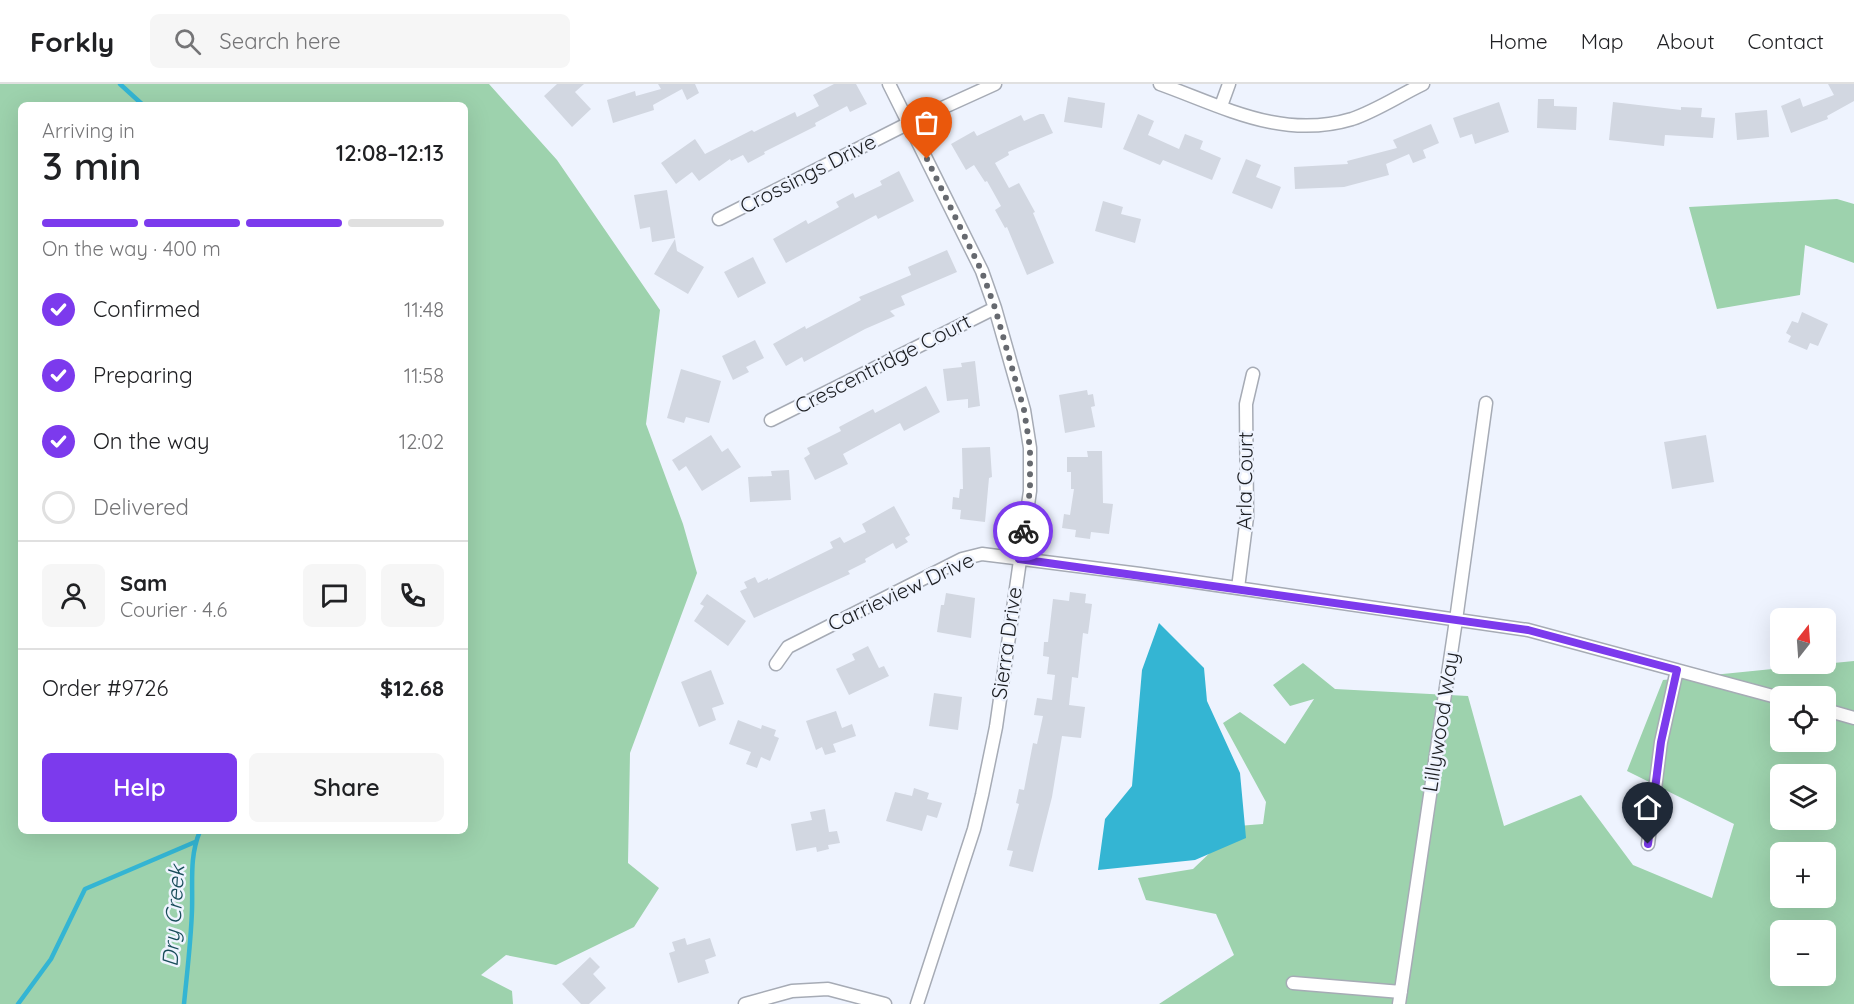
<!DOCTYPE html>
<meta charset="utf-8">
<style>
:root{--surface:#fff;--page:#f6f6f6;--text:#202124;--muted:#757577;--line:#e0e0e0;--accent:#7c3aed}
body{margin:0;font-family:Quicksand,sans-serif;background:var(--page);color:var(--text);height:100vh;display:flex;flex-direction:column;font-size:22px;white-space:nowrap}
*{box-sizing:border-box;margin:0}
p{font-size:20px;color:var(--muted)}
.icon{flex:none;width:33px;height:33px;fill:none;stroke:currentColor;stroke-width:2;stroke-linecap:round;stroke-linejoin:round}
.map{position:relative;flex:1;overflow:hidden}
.side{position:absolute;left:18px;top:18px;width:450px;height:732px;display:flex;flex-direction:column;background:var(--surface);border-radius:9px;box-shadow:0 6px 24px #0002}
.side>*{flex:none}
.needle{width:39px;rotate:17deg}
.fabs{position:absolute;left:1770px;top:524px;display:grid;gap:12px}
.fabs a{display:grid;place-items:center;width:66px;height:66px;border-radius:9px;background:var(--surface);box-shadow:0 6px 24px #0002;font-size:30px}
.pin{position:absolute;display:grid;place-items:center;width:51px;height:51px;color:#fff;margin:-62px -26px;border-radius:50% 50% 50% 0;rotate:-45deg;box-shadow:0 0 6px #0007}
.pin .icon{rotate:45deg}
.courier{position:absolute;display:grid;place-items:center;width:60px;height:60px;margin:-30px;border:4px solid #7c3aed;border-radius:50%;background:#fff;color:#222;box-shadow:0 2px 8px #0007}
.headline em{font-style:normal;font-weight:600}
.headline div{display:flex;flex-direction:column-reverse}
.headline{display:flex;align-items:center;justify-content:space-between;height:102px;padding:0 24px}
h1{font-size:39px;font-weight:600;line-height:45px}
.bar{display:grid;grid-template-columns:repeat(4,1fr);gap:9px 6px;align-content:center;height:72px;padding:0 24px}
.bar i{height:8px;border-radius:4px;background:var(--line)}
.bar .selected{background:var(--accent)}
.bar p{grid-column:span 4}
.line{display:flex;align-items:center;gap:15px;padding:0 24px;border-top:2px solid var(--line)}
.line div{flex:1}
.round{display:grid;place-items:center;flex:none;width:63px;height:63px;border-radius:9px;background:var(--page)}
ol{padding:0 24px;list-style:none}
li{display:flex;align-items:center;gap:18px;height:66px}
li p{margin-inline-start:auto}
li .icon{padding:6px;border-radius:50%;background:var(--accent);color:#fff;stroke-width:4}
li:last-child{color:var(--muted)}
li i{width:33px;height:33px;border:3px solid var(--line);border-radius:50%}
.primary-button{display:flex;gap:12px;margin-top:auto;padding:12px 24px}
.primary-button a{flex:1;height:69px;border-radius:9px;background:var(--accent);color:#fff;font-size:24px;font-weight:600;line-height:69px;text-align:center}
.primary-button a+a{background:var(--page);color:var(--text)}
header{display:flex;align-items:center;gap:36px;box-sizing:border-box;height:84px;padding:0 30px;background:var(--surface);border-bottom:2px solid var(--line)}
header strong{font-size:28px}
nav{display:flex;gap:33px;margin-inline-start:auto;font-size:21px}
.search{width:420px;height:54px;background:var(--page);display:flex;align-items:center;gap:15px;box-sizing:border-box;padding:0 21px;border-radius:9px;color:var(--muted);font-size:22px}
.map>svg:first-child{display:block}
.green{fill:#9dd2ad;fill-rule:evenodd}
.water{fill:#34b5d3}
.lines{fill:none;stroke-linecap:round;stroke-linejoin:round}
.stream{stroke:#34b5d3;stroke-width:4.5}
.building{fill:#d2d7e1}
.minor-casing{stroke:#a6abb5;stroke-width:15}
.minor{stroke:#fff;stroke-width:12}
.done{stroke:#66696f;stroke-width:6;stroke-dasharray:0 10.8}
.route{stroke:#7c3aed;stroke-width:8}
.labels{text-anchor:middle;stroke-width:5;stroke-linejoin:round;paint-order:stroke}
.street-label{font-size:21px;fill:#1c1e22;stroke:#eef3fe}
.water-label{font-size:22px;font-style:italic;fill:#184c59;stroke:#eef3fe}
</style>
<header>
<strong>Forkly</strong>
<div class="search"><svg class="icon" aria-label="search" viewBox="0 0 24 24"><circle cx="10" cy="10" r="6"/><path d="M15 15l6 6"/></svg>Search here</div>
<nav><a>Home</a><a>Map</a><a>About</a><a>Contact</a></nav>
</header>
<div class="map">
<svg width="1854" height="920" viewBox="0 0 1854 920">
<rect width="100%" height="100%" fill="#eef3fe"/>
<path class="green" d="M0,0H489L557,76L660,226L646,340L683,440L697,489L630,669L628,779L659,804L634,843L556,881L506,871L481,891L512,907L513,920H0ZM21,21H465V747H21Z
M1837,115L1854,120V179L1805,161L1800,211L1717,225L1689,123Z
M1854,577V920H1159L1234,871L1216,830L1146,816L1138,794L1193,785L1238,742L1263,740L1266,718L1223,639L1240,628L1285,660L1314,615L1290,622L1273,601L1303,579L1335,605L1468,612L1504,742L1581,711L1633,781L1712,814L1734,740L1627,687L1663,596ZM1780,612H1826V657H1780ZM1780,690H1826V735H1780ZM1780,768H1826V813H1780ZM1780,846H1826V891H1780Z"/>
<path class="water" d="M1159,539L1204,584L1207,617L1240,689L1246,754L1195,776L1098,786L1105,735L1132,702L1142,586Z"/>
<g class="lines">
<path class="stream" d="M120,0L143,21
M18,920L51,875L85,805L195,758
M184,920C187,889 191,857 192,826C193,799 189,773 200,747"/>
</g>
<path class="building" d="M557,0H584L575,8L591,25L572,43L544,12Z
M658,0H695L699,9L687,16L682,5L653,21L654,26L613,39L607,16L635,7L636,12L661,5Z
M834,0H856L867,20L850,28L847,22L815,39L816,42L764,68L765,70L748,79L743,71L731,77L730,75L699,97L692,88L676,100L661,79L695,55L705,70L752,46L754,48L795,28L797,33L819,22L813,11Z
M1828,0H1854V17L1827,32L1828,35L1791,49L1781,22L1800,14L1803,23L1834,11Z
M1068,13L1105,19L1102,44L1064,38Z
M1538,15H1554V22L1577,23L1576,46L1537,44Z
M1499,18L1509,48L1475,60L1472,50L1460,54L1453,34Z
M1613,18L1681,26V23L1702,24L1701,33L1715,34L1713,54L1665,51L1664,62L1609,56Z
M1767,26L1769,53L1737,56L1735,29Z
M1040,30H1044L1053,49L1008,68L1009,71L995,79L1009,104L1019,99L1035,128L1033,129L1054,179L1027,191L1007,143L1005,144L995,126L1001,122L987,97L985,98L974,81L966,86L951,60L974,47L977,52L1021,31L1024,37Z
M1138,30L1154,37L1148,51L1179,65L1185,50L1203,57L1200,65L1221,74L1212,96L1163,76L1160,81L1123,65Z
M1431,40L1439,59L1423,66L1426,74L1413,79L1409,70L1386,80L1389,91L1344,103L1295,105L1294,83L1348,80L1347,77L1397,64L1393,56Z
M1246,75L1261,81L1256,93L1281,103L1272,125L1232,109Z
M899,87L914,117L878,135L876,131L786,179L773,155L806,136L808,140L839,123L836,118L853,109L855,114L882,101L880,97Z
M667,106L675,154L652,158L650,143L640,145L634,111Z
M1103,117L1123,123L1121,130L1141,135L1135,159L1095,147Z
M675,155L677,167L704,183L688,210L654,190Z
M947,166L957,188L901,212L905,221L890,227L895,232L865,245L804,278L802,273L786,282L773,260L805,242L806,245L861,216L859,213L911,191L908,183Z
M753,173L766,199L738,214L724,188Z
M1802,228L1828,240L1818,262L1810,259L1807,266L1788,258L1791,252L1786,249L1792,237L1798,239Z
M755,256L764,274L746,283L749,288L733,296L722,272Z
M975,277L980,322L968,324V315L947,317L943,285L962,283L961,279Z
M681,285L721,297L709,339L686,333L684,339L667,334Z
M926,302L940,328L904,347L900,339L843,370L848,380L815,396L804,374L810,370L807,364L841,347L839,343L873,325L875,329Z
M1087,306L1088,311L1093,310L1095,322L1091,323L1095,343L1065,349L1059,311Z
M711,351L722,368L728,364L741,383L702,407L686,382L679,387L672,376Z
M1706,351L1714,398L1672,405L1664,358Z
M990,363L992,393L989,394L985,438L960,435L961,426L952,425L953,413L959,414L960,405H963L962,364Z
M1087,367H1102L1103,419L1113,420L1109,450L1091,448L1090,455L1075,453L1076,446L1062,444L1064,430L1070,431L1074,405H1071V388H1067V373H1088Z
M789,386L791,416L750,418L748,393L772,392L771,387Z
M894,422L910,451L905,454L908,458L896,465L893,459L865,475L866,478L848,487L850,490L754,534L740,507L747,504L744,498L755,493L758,499L768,494V496L833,464L830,458L840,453L844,459L866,448L862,440Z
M1070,508L1086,510L1085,519L1092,520L1088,550L1083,549L1078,594L1072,593L1069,621L1085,623L1081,654L1062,652L1052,713L1033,788L1009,782L1013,767L1007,766L1019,720L1016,719L1019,705L1024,706L1033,659L1037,660L1043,632L1034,631L1037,614L1052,616L1055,591L1047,590L1049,573L1043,572L1044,558H1048L1053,515L1069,517Z
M946,509L975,514L971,554L937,548L941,521H944Z
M707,510L746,537L728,562L694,537L704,522L700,520Z
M868,562L879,584L884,582L889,592L849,611L836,585L855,576L852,570Z
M711,586L724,620L712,624L716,636L699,643L681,598Z
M934,609L962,613L958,646L929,642Z
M836,627L842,644L852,640L856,652L833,660L836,668L825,671L822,663L816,666L806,637Z
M738,636L761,645L762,641L776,646L774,652L779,654L770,677L761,673L757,684L746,680L751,668L729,660Z
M914,704L929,709L927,715L942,719L937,734L927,731L922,747L886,737L895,708L912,712Z
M825,725L829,748L837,747L840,759L828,761L829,765L817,768L816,763L796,767L791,740L812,736L810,728Z
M685,854L687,861L710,854L716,872L705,876L709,889L678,899L669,869L675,867L672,858Z
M590,873L600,883L593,890L606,904L589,920H581L562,900Z"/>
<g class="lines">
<defs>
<path id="minor" d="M889,0L982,187L995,224L1024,326L1030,364V407L996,643L982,711L974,745L917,920
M1160,0C1224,23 1282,56 1352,35C1376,27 1400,11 1423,0
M1221,22L1229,0
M719,135L909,39L995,0
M771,336L995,224
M1238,504L1247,433L1246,320L1253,290
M776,580L788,563L962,475L982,470L1140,490L1528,546L1780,614
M1826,626L1854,634
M1648,760L1661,658L1677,586
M1293,899L1401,908
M745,920L792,907L828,905L885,920
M1399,920L1456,536L1486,319"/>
</defs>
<use href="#minor" class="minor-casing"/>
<use href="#minor" class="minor"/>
</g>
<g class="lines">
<path class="done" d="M927,75L982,188L995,224L1024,326L1030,364V407L1023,447"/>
<path class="route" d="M1023,447L1019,475L1528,546L1677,586L1661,658L1648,760"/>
</g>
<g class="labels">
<g class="street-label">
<text transform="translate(808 90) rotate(-27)" y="7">Crossings Drive</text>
<text transform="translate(883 280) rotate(-27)" y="7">Crescentridge Court</text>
<text transform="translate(1245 397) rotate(-89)" y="7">Arla Court</text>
<text transform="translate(901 508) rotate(-25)" y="7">Carrieview Drive</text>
<text transform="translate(1007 559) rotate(-82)" y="7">Sierra Drive</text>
<text transform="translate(1441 638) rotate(-81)" y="7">Lillywood Way</text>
</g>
<g class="water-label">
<text transform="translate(173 832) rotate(-86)" y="8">Dry Creek</text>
</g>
</g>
</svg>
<div class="fabs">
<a><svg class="needle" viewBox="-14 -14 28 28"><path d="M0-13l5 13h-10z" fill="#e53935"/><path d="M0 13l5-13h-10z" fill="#757577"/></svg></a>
<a><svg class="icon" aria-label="locate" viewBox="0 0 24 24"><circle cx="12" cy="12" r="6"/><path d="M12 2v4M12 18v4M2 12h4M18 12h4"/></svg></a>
<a><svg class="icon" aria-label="layers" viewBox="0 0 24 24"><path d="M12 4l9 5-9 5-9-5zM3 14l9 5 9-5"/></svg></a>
<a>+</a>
<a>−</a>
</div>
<div class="pin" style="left:927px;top:75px;background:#ea580c"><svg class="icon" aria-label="bag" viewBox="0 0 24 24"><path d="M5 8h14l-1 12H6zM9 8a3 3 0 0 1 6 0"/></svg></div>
<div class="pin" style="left:1648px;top:760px;background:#1f2937"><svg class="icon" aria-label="home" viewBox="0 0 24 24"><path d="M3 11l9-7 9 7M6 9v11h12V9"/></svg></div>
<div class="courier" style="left:1023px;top:447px"><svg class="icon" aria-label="bike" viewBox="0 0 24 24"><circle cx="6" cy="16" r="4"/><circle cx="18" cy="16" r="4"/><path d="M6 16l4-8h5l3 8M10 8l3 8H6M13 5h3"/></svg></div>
<section class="side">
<div class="headline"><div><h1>3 min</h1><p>Arriving in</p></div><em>12:08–12:13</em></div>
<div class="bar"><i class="selected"></i><i class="selected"></i><i class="selected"></i><i></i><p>On the way · 400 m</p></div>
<ol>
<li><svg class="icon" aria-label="check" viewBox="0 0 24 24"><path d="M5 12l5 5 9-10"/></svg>Confirmed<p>11:48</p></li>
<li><svg class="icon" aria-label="check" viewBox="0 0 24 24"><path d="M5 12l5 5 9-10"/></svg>Preparing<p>11:58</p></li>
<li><svg class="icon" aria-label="check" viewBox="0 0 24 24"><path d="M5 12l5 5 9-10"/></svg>On the way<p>12:02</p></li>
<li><i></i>Delivered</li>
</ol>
<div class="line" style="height:108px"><a class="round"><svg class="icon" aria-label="person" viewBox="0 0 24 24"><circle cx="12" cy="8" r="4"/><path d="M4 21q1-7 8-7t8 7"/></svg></a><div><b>Sam</b><p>Courier · 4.6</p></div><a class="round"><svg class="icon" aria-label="chat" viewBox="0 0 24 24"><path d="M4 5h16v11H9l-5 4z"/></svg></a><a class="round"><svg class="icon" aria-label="phone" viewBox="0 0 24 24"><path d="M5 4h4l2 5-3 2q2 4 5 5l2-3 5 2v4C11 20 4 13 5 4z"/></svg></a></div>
<div class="line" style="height:78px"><div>Order #9726</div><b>$12.68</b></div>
<div class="primary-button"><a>Help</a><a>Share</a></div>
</section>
</div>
